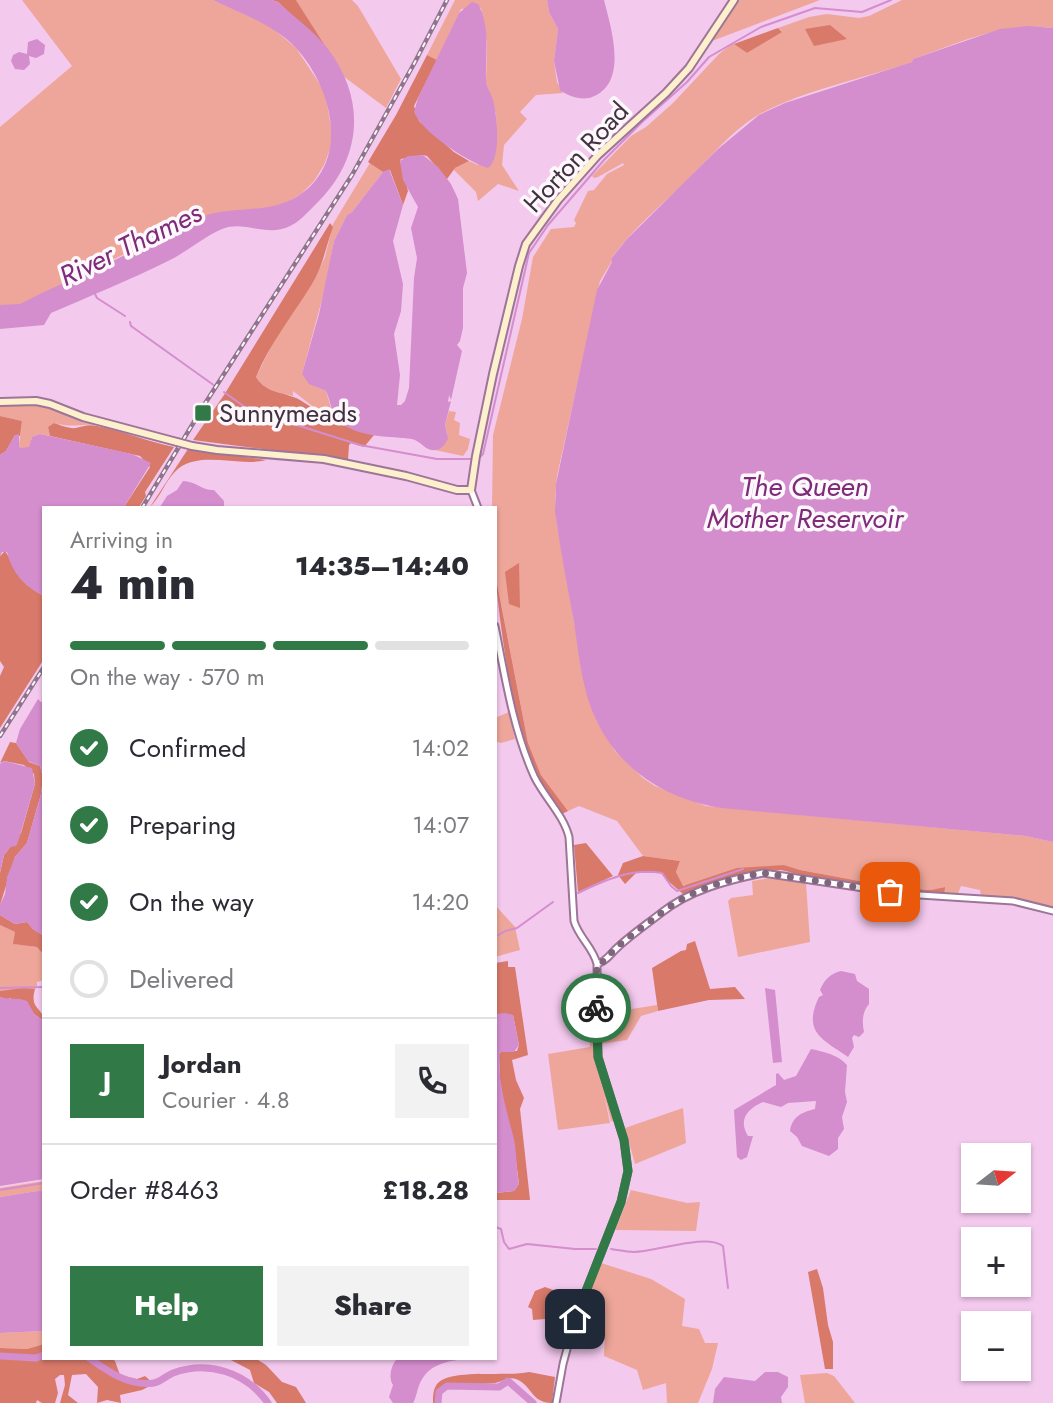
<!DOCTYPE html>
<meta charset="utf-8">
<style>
:root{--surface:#fff;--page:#f2f2f3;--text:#2b2b33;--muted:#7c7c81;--line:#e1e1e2;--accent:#317946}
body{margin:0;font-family:Jost,sans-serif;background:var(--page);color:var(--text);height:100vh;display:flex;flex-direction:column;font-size:26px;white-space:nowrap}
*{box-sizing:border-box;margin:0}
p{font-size:23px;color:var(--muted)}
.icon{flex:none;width:38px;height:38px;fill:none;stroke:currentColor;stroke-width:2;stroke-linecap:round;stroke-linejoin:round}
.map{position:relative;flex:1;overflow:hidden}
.details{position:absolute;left:42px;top:506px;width:455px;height:854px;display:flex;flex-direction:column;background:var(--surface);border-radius:0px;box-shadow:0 2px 5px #0004}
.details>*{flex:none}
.needle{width:46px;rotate:73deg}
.buttons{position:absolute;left:961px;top:1143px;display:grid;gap:14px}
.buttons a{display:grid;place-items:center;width:70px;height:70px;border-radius:0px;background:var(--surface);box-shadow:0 2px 5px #0004;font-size:35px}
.pin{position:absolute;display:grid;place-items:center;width:60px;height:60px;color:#fff;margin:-30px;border-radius:14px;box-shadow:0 4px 10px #0006}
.courier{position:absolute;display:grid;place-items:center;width:70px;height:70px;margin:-35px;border:5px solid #317946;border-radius:50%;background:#fff;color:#222;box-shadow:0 2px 9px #0007}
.head em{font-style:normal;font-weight:800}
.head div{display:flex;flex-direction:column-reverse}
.head{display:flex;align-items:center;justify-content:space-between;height:119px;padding:0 28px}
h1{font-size:46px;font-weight:800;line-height:52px}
.bar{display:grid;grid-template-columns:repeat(4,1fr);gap:10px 7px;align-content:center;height:84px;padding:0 28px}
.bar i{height:9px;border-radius:5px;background:var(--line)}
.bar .selected{background:var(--accent)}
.bar p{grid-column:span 4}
.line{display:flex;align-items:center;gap:18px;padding:0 28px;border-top:2px solid var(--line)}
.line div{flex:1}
.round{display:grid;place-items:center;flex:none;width:74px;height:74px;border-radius:0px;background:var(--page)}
ol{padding:0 28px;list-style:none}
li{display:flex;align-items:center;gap:21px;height:77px}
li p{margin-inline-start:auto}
li .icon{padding:7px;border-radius:50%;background:var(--accent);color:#fff;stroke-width:4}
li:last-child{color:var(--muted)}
li i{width:38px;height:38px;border:4px solid var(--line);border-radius:50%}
.primary-button{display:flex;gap:14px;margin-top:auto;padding:14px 28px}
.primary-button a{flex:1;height:80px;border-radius:0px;background:var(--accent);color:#fff;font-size:28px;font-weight:800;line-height:80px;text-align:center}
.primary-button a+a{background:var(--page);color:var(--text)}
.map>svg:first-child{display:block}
.green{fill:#eda699}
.forest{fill:#d8796a}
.water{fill:#d48dcd}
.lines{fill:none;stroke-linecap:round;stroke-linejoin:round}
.stream{stroke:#d48dcd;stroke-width:2}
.river{stroke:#d48dcd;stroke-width:7}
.tertiary-casing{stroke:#9c7598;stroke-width:9}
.secondary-casing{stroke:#9c7598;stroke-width:10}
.tertiary{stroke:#fff;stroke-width:5}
.secondary{stroke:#fdf1cd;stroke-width:6}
.rail-casing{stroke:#90738c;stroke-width:4.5}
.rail{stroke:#fcf8fc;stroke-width:2;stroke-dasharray:5;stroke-linecap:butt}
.secondary-bridge-casing{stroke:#9c7598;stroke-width:10;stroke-linecap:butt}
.secondary-bridge{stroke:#fdf1cd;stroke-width:6}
.done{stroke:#80667d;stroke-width:7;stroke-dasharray:0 12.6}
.route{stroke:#317946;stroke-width:9}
.poi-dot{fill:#317946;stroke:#fcf8fc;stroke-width:2.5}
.labels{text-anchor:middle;stroke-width:7;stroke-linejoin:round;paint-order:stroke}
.street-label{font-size:26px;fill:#423140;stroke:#fcf8fc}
.poi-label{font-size:26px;fill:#423140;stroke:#fcf8fc;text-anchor:start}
.water-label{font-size:28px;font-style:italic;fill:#7f2b7a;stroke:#fcf8fc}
</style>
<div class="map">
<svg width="1053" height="1403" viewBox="0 0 1053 1403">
<rect width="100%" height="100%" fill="#f4c9ee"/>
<path class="green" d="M22,0H213L270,26L296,48L325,92L332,133L330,149L324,165L314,181L301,194L286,203L265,209L202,216L20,305H0V127L72,66Z
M296,0H352L358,6L401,79L386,108L343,76Z
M455,0H547L549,12L558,29L554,61L557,82L563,93L536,95L520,112L527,119L504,145L502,165L519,191L498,184L478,201L476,192L453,169L469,161L478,165L497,137L496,114L486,82L487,44L481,8L461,9L437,60L427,55Z
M738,0H820L712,41Z
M902,0H1053V28C1004,21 959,43 913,59L912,62C865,78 804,90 760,114C733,129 711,157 689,178C663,204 632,229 611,259L612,261L600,281L557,476L555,498L557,524L586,690L597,722L615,751L643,778L655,786L706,806L1026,836L1053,842V907L1005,898L981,896L980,890L961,886L957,896L944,895V887C930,892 915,892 905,878L914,874L897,866L895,884L892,887L800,870L784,865L682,886L676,872L680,861L643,856L617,821L579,806L568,811L541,775L528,743L495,572V508H492L493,435L522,319L533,257L551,229L574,227L576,223L574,220L588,191L594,190L607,174L624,165L623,163L598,177L594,178L592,176L631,136L646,127L673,103L719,54L733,43L747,53L782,31L778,28L809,17L827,14L859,18L869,16Z
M370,163L383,172L352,212L347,215L334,241L325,288L302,374L316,387L326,391L333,415L325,416L293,391V396C278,393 264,390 256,377L276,337L313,282L325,257L333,224Z
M36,401L73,413L97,425C79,424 73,428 54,423L48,427L50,436L40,434L32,437L29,448H21L19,445L22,421L0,416V402Z
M449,411L456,412L454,420L460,423L459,435L470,439L468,449L463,456L435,450L447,434L445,425Z
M509,712L515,739L501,743L495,741V718Z
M769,878L806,883L810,942L738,957L728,901L731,898L753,895L752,881Z
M495,905L515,927L520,950L495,957Z
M0,925L15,932L14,944L37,947L42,950L44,980L37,982V987L35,989L0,991Z
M657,1005L658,1011L641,1016L627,1040L600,1044V1014Z
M589,1025L593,1032L595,1060L604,1093L600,1076L615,1121H611L604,1094L610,1123L558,1130L548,1054L590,1047Z
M683,1108L686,1143L635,1164L625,1128Z
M44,1181V1190L0,1197V1188Z
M631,1190L687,1203L700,1202L696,1231L615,1230Z
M601,1263L651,1279L685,1299L682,1326L699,1329L705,1343H718L712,1369L698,1403H667L666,1383L643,1390L637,1370L604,1356L605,1330L578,1324Z
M44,1331V1344L27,1349L0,1348V1333Z
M827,1373L834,1376L855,1403H805L800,1375Z"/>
<path class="forest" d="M271,0H296L327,49L278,2Z
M830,25L847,39L814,46L805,29Z
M778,28L782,32L747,53L734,44Z
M427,55L437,60L414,106L419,121L454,152L469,161L455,168L447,179L427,156L423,155L401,159L400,161L408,191L403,205L390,170L383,172L368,162L396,115Z
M330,223L333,227C326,246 323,266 312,284C293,315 270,343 256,377C265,391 276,391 290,396C299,398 308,405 315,410L314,418L317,422L325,416L333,415L350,428L374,435L364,447L351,443L349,445L348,460L193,440L224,395Z
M0,416L22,421L20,436L15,435L6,451L0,455Z
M54,423C60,425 69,429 76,428C83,426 89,424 97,426C124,431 148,442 174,447L145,492L146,496L139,507H124L150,467L140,456L50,436L48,427Z
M188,449L266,460C240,467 202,451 179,468C166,478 161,497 150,507Z
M5,551C21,575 14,579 44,596V659L0,728V676L4,667L0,661V556Z
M519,563L520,608L509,604L505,572Z
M495,573L528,743L541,775L568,811L562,814C552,799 540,784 534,768C511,713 501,633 495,573Z
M10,742L16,743L29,762L40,766L43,777L41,794L27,843L15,857L0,905V873L4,855L21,833L35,784L34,774L24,765L4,761L0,763Z
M586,843L613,876L578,892L574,845Z
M643,856L680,861L676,872L683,886L737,868L784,865L800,870L892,887L895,884L890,877L891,870L897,866L915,874L905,878C915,893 930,891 945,887L944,895H911L906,890L830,882L781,870L748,873L683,894L668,881L663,873L637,872L625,884L618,875L623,863Z
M0,915L15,924L27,922L33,929L44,936V955L37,947L13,944L15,932L0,925Z
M695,941L710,989L735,987L745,999L709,1000L658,1011L652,968L681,951L686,950L687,944Z
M508,961V967H515L528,1055L512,1060L516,1080L524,1098L520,1109L530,1200H495V1193L514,1191L519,1184L513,1138L506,1115L500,1080L499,1054L502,1051H517L519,1045L513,1015L495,1014V963Z
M23,988L35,989C29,1010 43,1007 44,1021L10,998L7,1000L0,997V991Z
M817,1269L823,1288L828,1325L833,1342V1369H825L808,1272Z
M545,1287L579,1299L569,1317L533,1320L532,1309L528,1307L535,1291Z
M44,1344V1358H111L115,1361L120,1375L137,1379L145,1376L154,1384L142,1390L120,1395L121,1403L107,1400L97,1403L98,1387L86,1374L72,1375L68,1395L78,1403H60L65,1385L64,1375H60L55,1379L58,1393L55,1403H42L37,1400L36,1403H0V1348L27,1349Z
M227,1358H255L266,1365L282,1382L296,1387L306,1403H277L269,1392L254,1383L250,1370Z
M529,1372L555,1377L552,1403C531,1403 532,1385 516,1379C509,1376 502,1382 495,1383C478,1385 461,1383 444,1385L437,1393V1403H433C433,1396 433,1387 439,1382C455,1369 507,1377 529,1372Z"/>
<path class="water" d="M213,0H271L278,2C294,17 315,32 328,49C368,102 361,162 314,206C307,213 299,222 290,226C267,238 245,220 222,229C203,237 187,252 168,261C130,280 90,296 51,313L44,325L0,329V305L20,304C54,286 90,273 125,255C150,242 174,226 201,217C233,205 268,215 298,196C352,161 332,86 295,47C273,24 241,14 213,0Z
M547,0H604C611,28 629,83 592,97C582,101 568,96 560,90L554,61L558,29L549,12Z
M472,2L478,4C491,27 485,55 486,79C486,87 491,93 493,100C497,116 502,157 488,168C466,161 423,133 414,112L418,98L459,13Z
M1029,26L1053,28V842L1026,836L721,808C660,798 611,764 590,705C581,679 578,649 574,622C567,585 560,548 555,511L556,484L597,290L612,262L611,259L627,239L718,149L759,115L785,103L912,62L913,59L1000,29Z
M37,39L45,45L44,54L36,58L29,56L30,64L24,70L15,69L11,61L13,55L19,52L27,54L28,42Z
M423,155L438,167L451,184L458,199L467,273L463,288V328L460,341L457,345L462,351L451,400L449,395L448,402L451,401L445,425L448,439C445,444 442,449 436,450C426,452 421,441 412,439C391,436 361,438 343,424C330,414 332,404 326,391L309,384L302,374L319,314L334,241L347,215L352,212L383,172L389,169L403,205L393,241L403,284L401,311L394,334L400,375L397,405H401L405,401L409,388L414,278L417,258L411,228L418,207L403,180L400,161L408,156Z
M19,434V446L21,448L29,447L32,437L40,434L132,454L151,463L124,507L44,508V596C24,586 12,573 7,552H2L0,556V455L6,451L15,435Z
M183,481C195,481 203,491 214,490L224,501V507H160L167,496L177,490Z
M38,699L41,702L44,701V936L33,929L27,922L15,924L0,915V905L5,894L7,877L15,857L27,843L41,794L43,777L40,766L28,761L16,743L20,729Z
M4,761L32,768L35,784L18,842L16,846L10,847L4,855L0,873V764Z
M841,971L855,974L857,981L869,989V1004C862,1012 862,1022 864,1032L859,1037L854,1035L852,1038L854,1047L848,1057C823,1039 802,1033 819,997L823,995L820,990C824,980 831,973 841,971Z
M765,988L775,990L782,1062L773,1063Z
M0,997C7,1000 17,997 27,1001L35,1015L44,1021V1179L0,1186Z
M506,1013L513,1015L519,1045L514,1052H500C497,1082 507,1111 514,1139C517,1154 516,1169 519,1184L514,1191L495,1193V1014Z
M811,1049C824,1052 837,1054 847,1065L845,1092L847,1102L842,1117L844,1129L838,1138V1149L829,1156L802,1146L797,1137L790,1131C792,1116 803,1112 815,1109L816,1101L788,1103L781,1107L763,1102C747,1109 738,1120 748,1136H753L747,1157L741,1160L737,1157L734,1110L776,1085V1074L778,1073L784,1080L796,1076Z
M44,1190V1331L0,1333V1197Z
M398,1358H471C451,1361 431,1362 421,1381C417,1388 417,1396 413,1403H393L389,1397L393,1385C388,1378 391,1364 398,1358Z
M765,1372H778L788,1377V1387L781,1397L782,1403H713L715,1389L724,1377L755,1381Z"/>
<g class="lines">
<path class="stream" d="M94,292L97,298L125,316
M130,322L131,326L215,386
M224,392L249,410L360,445L437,459H473
M479,458L483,454L529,253L548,225L604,160L641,123L687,82L709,57L761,27L815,8L862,12L891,0
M578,893C605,880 631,868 662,873L671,886L677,891L743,869
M495,937L505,931L517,928L553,902
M0,988L44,987
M0,1190L44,1183
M495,1227L501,1229L504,1242L509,1249L527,1244L575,1249H596
M611,1249C618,1250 627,1252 634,1252C656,1252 706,1233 723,1246L728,1288"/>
<path class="river" d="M0,1356L36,1358L44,1355
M89,1358C107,1371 130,1387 154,1383C160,1382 166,1376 173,1373C208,1360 246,1372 268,1403
M438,1403L439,1392L447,1386L499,1387L508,1381L533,1403"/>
<defs>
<path id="tertiary" d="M471,490L478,508
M495,626C505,677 513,729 534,776C544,797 563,814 569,837L574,921C579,938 593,947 597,964L598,1057L624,1140L628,1171L621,1202L575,1319L563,1364L556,1403
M597,964C606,962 611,953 618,947C631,935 647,924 661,913C690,890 728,880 763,873L904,894L1013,901L1053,911"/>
<path id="secondary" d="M0,402L36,401L50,404L83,417L177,442
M192,446L217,450L324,459L406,476L457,490H471L476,456L493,374L519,266L526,244L558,200L598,155L666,93L689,68L734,0"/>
</defs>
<use href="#tertiary" class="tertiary-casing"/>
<use href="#secondary" class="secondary-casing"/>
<use href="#tertiary" class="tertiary"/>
<use href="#secondary" class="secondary"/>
<defs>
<path id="rail" d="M142,508L206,402L352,175L415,62L447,0
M0,736L44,667"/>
</defs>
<use href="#rail" class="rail-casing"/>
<use href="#rail" class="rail"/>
<defs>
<path id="secondary-bridge" d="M177,442L192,446"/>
</defs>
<use href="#secondary-bridge" class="secondary-bridge-casing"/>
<use href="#secondary-bridge" class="secondary-bridge"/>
</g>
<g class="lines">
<path class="done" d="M596,1008L597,964C606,962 610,953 617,947C631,935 647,924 661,913C690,890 728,879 763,873L890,892"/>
<path class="route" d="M575,1319L621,1202L628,1171L624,1140L598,1057L596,1008"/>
</g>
<rect class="poi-dot" x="194" y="404" width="18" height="18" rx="3.5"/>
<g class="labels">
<g class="street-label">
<text transform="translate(576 157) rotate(-47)" y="9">Horton Road</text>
</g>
<g class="poi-label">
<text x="219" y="422">Sunnymeads</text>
</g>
<g class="water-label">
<text transform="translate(130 244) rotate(-26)" y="10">River Thames</text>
<text x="805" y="496">The Queen<tspan x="805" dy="32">Mother Reservoir</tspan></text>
</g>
</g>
</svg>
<div class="buttons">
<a><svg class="needle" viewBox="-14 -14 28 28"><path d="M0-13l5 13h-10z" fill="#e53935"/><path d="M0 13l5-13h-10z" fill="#7c7c81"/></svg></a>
<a>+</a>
<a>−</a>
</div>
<div class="pin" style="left:890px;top:892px;background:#ea580c"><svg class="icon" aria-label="bag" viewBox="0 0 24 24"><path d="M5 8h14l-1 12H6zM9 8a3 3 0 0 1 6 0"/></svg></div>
<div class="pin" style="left:575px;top:1319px;background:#1f2937"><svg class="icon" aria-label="home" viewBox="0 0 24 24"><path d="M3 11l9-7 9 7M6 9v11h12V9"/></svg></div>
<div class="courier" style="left:596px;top:1008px"><svg class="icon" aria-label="bike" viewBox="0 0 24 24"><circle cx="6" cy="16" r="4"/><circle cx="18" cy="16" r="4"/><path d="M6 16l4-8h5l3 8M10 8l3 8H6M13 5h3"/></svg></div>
<section class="details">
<div class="head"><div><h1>4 min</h1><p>Arriving in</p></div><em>14:35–14:40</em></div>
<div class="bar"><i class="selected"></i><i class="selected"></i><i class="selected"></i><i></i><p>On the way · 570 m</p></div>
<ol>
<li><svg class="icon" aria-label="check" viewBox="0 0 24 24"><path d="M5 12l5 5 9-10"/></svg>Confirmed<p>14:02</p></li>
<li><svg class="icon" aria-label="check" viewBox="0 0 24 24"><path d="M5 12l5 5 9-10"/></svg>Preparing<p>14:07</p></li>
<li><svg class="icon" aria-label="check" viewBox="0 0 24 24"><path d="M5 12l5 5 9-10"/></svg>On the way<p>14:20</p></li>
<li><i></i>Delivered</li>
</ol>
<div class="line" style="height:126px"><b class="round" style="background:var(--accent);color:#fff">J</b><div><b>Jordan</b><p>Courier · 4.8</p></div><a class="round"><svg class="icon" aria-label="phone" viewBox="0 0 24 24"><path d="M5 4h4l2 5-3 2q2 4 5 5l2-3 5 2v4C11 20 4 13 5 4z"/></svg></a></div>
<div class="line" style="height:91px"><div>Order #8463</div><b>£18.28</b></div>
<div class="primary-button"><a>Help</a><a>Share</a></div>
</section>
</div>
